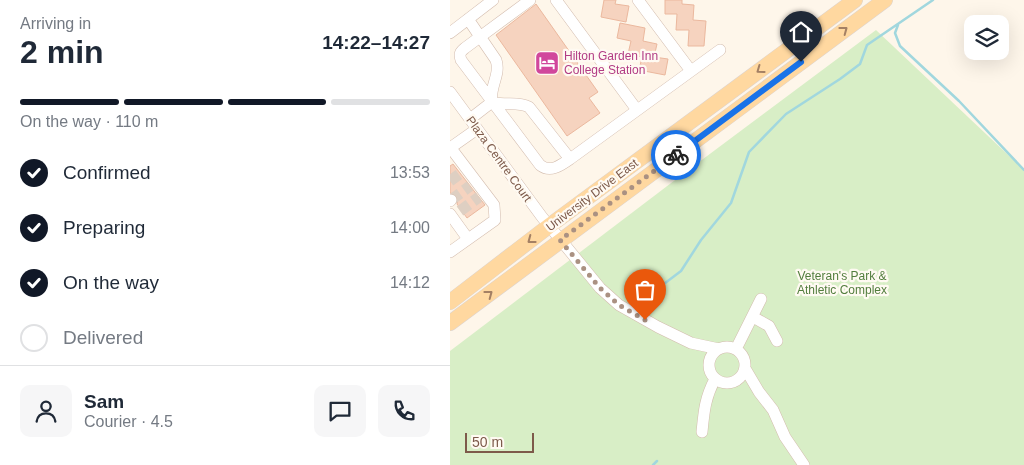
<!DOCTYPE html>
<meta charset="utf-8">
<style>
:root{--surface:#fff;--page:#f6f6f7;--text:#1f2937;--muted:#747a83;--line:#e0e1e3;--accent:#111827}
body{margin:0;font-family:Helvetica,sans-serif;background:var(--page);color:var(--text);height:100vh;display:flex;flex-direction:column;font-size:19px;white-space:nowrap}
*{box-sizing:border-box;margin:0}
p{font-size:16px;color:var(--muted)}
.icon{flex:none;width:28px;height:28px;fill:none;stroke:currentColor;stroke-width:2;stroke-linecap:round;stroke-linejoin:round}
.map{position:relative;flex:1;overflow:hidden}
.sheet{display:flex;flex-direction:column;background:var(--surface);width:450px}
.sheet>*{flex:none}
.tools{position:absolute;left:514px;top:15px;display:grid;gap:10px}
.tools a{display:grid;place-items:center;width:45px;height:45px;border-radius:10px;background:var(--surface);box-shadow:0 5px 20px #0002;font-size:25px}
.scale{position:absolute;left:15px;bottom:12px;width:69px;box-sizing:border-box;padding-left:5px;border:2px solid #7d5a4a;border-top:0;font-size:14px;line-height:18px;white-space:nowrap;color:#7d5a4a;-webkit-text-stroke:4px #fffaf2;paint-order:stroke}
.pin{position:absolute;display:grid;place-items:center;width:42px;height:42px;color:#fff;margin:-51px -21px;border-radius:50% 50% 50% 0;rotate:-45deg;box-shadow:0 0 5px #0007}
.pin .icon{rotate:45deg}
.courier{position:absolute;display:grid;place-items:center;width:50px;height:50px;margin:-25px;border:4px solid #1a73e8;border-radius:50%;background:#fff;color:#222;box-shadow:0 1px 6px #0007}
.head em{font-style:normal;font-weight:700}
.head div{display:flex;flex-direction:column-reverse}
.head{display:flex;align-items:center;justify-content:space-between;height:85px;padding:0 20px}
h1{font-size:32px;font-weight:700;line-height:38px}
.bar{display:grid;grid-template-columns:repeat(4,1fr);gap:8px 5px;align-content:center;height:60px;padding:0 20px}
.bar i{height:6px;border-radius:4px;background:var(--line)}
.bar .active{background:var(--accent)}
.bar p{grid-column:span 4}
.line{display:flex;align-items:center;gap:12px;padding:0 20px;border-top:1px solid var(--line)}
.line div{flex:1}
.round{display:grid;place-items:center;flex:none;width:52px;height:52px;border-radius:10px;background:var(--page)}
ol{padding:0 20px;list-style:none}
li{display:flex;align-items:center;gap:15px;height:55px}
li p{margin-inline-start:auto}
li .icon{padding:5px;border-radius:50%;background:var(--accent);color:#fff;stroke-width:4}
li:last-child{color:var(--muted)}
li i{width:28px;height:28px;border:2px solid var(--line);border-radius:50%}
main{display:flex;flex:1;min-height:0}
.map>svg:first-child{display:block}
.green{fill:#d8eec6}
.lines{fill:none;stroke-linecap:round;stroke-linejoin:round}
.stream{stroke:#a1d7de;stroke-width:2.5}
.building{fill:#f6d3bf;stroke:#ebb89e}
.minor-tunnel{stroke:#decfc2;stroke-width:11;stroke-dasharray:11 5.5;stroke-linecap:butt}
.minor-casing{stroke:#d3bcae;stroke-width:12}
.major-casing{stroke:#ddd4d0;stroke-width:16}
.minor{stroke:#fff;stroke-width:11}
.major{stroke:#ffd8a0;stroke-width:15}
.oneway{stroke:#a48064}
.done{stroke:#aa9182;stroke-width:5;stroke-dasharray:0 9}
.route{stroke:#1a73e8;stroke-width:6}
.labels{text-anchor:middle;stroke-width:4.5;stroke-linejoin:round;paint-order:stroke}
.hotel-label{font-size:12px;fill:#b23c85;stroke:#fffaf2;text-anchor:start}
.street-label{font-size:12px;fill:#7d5a4a;stroke:#fffaf2}
.park-label{font-size:12px;fill:#527d3d;stroke:#fffaf2}
</style>
<main>
<section class="sheet">
<div class="head"><div><h1>2 min</h1><p>Arriving in</p></div><em>14:22–14:27</em></div>
<div class="bar"><i class="active"></i><i class="active"></i><i class="active"></i><i></i><p>On the way · 110 m</p></div>
<ol>
<li><svg class="icon" aria-label="check" viewBox="0 0 24 24"><path d="M5 12l5 5 9-10"/></svg>Confirmed<p>13:53</p></li>
<li><svg class="icon" aria-label="check" viewBox="0 0 24 24"><path d="M5 12l5 5 9-10"/></svg>Preparing<p>14:00</p></li>
<li><svg class="icon" aria-label="check" viewBox="0 0 24 24"><path d="M5 12l5 5 9-10"/></svg>On the way<p>14:12</p></li>
<li><i></i>Delivered</li>
</ol>
<div class="line" style="height:90px"><a class="round"><svg class="icon" aria-label="person" viewBox="0 0 24 24"><circle cx="12" cy="8" r="4"/><path d="M4 21q1-7 8-7t8 7"/></svg></a><div><b>Sam</b><p>Courier · 4.5</p></div><a class="round"><svg class="icon" aria-label="chat" viewBox="0 0 24 24"><path d="M4 5h16v11H9l-5 4z"/></svg></a><a class="round"><svg class="icon" aria-label="phone" viewBox="0 0 24 24"><path d="M5 4h4l2 5-3 2q2 4 5 5l2-3 5 2v4C11 20 4 13 5 4z"/></svg></a></div>
</section>
<div class="map">
<svg width="574" height="465" viewBox="0 0 574 465">
<rect width="100%" height="100%" fill="#fef6ea"/>
<path class="green" d="M426,30L574,170V465H0V351L233,174Z"/>
<g class="lines">
<path class="stream" d="M448,25L445,33L450,46L509,101L574,170
M194,299L231,271L251,240L281,203L299,152L336,114L390,79L410,64L417,45L483,0
M203,465L207,461"/>
</g>
<path class="building" d="M154,0H166L165,4L179,6L176,22L151,17Z
M215,0H232V4L244,5L243,20L256,21L254,46H238L239,30H226L227,14H215Z
M86,4L148,92L139,98L150,113L117,136L46,35Z
M170,23L195,28L193,41L207,44L204,57L218,59L215,75L189,70L192,57L178,54L181,41L167,38Z
M3,164L35,205L17,218L7,204L8,199L7,195L0,193V166Z"/>
<g class="lines">
<path class="minor-tunnel" d="M0,181L11,173
M1,200L20,186
M10,211L29,197"/>
<defs>
<path id="minor" d="M80,0L15,48C10,52 9,54 11,60L90,165C100,173 110,166 120,159
M106,0L187,110
M188,0L241,71
M18,19L46,60C51,75 39,87 42,102
M0,33L43,0
M0,92L92,217L150,288L169,305L208,327L241,343L269,349
M20,119L42,102C56,106 68,101 79,107L120,159L270,50
M0,147L44,205L45,220L0,252
M0,148L27,129
M0,201L1,200
M0,214L18,239
M303,317L319,326L327,341
M259 365a18 18 0 1 1 36 0a18 18 0 1 1-36 0Z
M286,349L311,299
M296,370L309,392L323,410L335,437L354,465
M252,432C254,411 255,398 265,379"/>
<path id="major" d="M0,302L99,226L405,0
M0,323L435,0"/>
</defs>
<use href="#minor" class="minor-casing"/>
<use href="#major" class="major-casing"/>
<use href="#minor" class="minor"/>
<use href="#major" class="major"/>
</g>
<defs><path id="oneway-chevron" d="M-2-3.5L2.5 0L-2 3.5" fill="none" stroke-width="1.6" stroke-linecap="round" stroke-linejoin="round" transform="scale(1.25)"/></defs>
<g class="oneway">
<use href="#oneway-chevron" transform="translate(394 30) rotate(-37)"/>
<use href="#oneway-chevron" transform="translate(310 70) rotate(144)"/>
<use href="#oneway-chevron" transform="translate(81 240) rotate(143)"/>
<use href="#oneway-chevron" transform="translate(39 294) rotate(-37)"/>
</g>
<g class="lines">
<path class="done" d="M195,320L169,305L150,288L110,240L226,155"/>
<path class="route" d="M226,155L351,62"/>
</g>
<defs>
<symbol id="hotel-square" viewBox="-11 -11 22 22"><rect x="-9" y="-9" width="18" height="18" rx="4" fill="#d1479c" stroke="#fffaf2"/><path d="M-6-4.5h1.5V1H6V5H4.5V3h-9V5H-6ZM-4 0a1.8 1.8 0 1 1 3.6 0ZM.5 0V-2.5h3Q6-2.5 6 0Z" fill="#fff"/></symbol>
</defs>
<g fill-rule="evenodd">
<use href="#hotel-square" x="83" y="49" width="28" height="28"/>
</g>
<g class="labels">
<g class="hotel-label">
<text x="114" y="60">Hilton Garden Inn<tspan x="114" dy="14">College Station</tspan></text>
</g>
<g class="street-label">
<text transform="translate(49 159) rotate(54)" y="4">Plaza Centre Court</text>
<text transform="translate(142 195) rotate(-37)" y="4">University Drive East</text>
</g>
<g class="park-label">
<text x="392" y="280">Veteran's Park &amp;<tspan x="392" dy="14">Athletic Complex</tspan></text>
</g>
</g>
</svg>
<div class="tools">
<a><svg class="icon" aria-label="layers" viewBox="0 0 24 24"><path d="M12 4l9 5-9 5-9-5zM3 14l9 5 9-5"/></svg></a>
</div>
<div class="scale">50 m</div>
<div class="pin" style="left:195px;top:320px;background:#ea580c"><svg class="icon" aria-label="bag" viewBox="0 0 24 24"><path d="M5 8h14l-1 12H6zM9 8a3 3 0 0 1 6 0"/></svg></div>
<div class="pin" style="left:351px;top:62px;background:#1f2937"><svg class="icon" aria-label="home" viewBox="0 0 24 24"><path d="M3 11l9-7 9 7M6 9v11h12V9"/></svg></div>
<div class="courier" style="left:226px;top:155px"><svg class="icon" aria-label="bike" viewBox="0 0 24 24"><circle cx="6" cy="16" r="4"/><circle cx="18" cy="16" r="4"/><path d="M6 16l4-8h5l3 8M10 8l3 8H6M13 5h3"/></svg></div>
</div>
</main>
